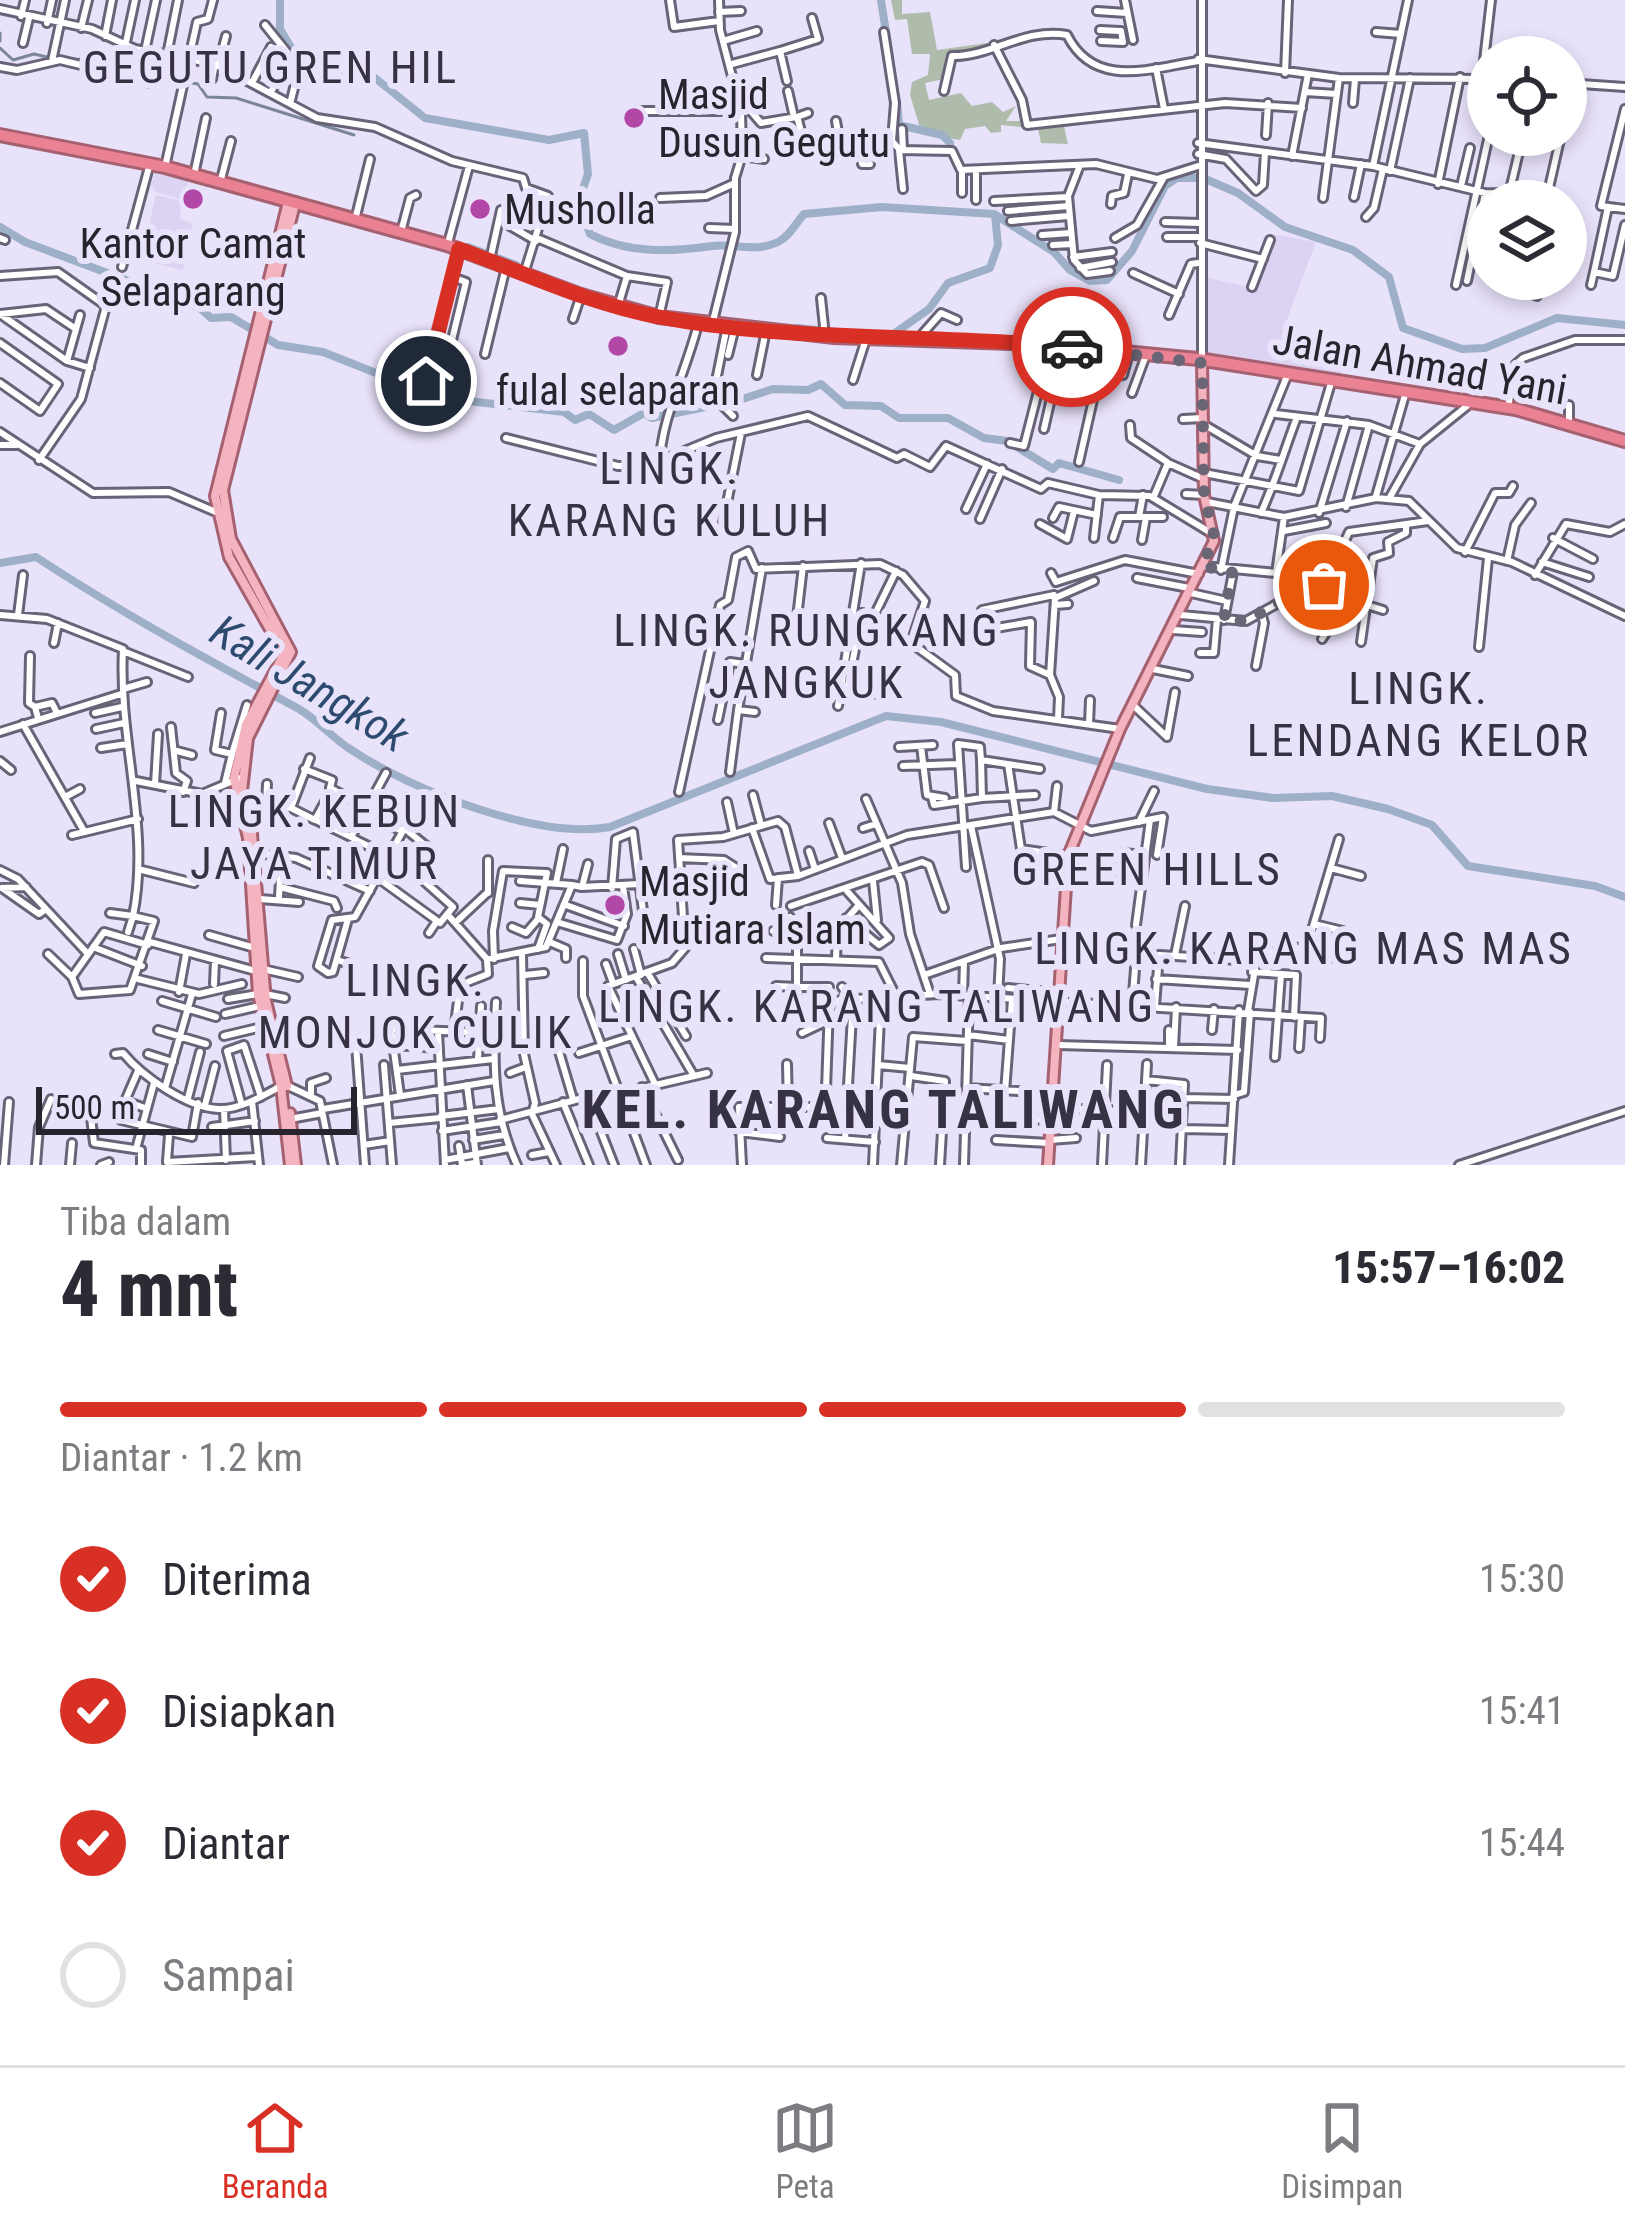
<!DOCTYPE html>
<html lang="id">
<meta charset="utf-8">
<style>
:root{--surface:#fff;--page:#f7f7f7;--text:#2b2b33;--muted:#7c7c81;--line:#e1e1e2;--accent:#d93025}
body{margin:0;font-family:"Roboto Condensed",sans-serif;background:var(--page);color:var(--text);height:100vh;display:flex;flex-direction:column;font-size:45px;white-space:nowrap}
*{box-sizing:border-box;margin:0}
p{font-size:39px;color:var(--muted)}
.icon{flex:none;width:66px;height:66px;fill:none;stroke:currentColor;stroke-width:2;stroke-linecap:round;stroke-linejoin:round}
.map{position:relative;height:1165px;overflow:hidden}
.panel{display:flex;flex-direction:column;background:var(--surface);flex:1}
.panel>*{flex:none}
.fabs{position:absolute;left:1467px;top:36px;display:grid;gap:24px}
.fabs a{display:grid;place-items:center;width:120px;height:120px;border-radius:50%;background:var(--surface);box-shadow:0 6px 18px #0003;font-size:60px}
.scale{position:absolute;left:36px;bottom:30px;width:321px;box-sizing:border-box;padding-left:12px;border:6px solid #27242d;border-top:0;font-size:33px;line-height:42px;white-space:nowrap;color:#27242d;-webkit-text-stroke:9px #e9e2fb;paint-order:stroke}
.pin{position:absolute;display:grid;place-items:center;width:102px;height:102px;color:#fff;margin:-51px;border:6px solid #fff;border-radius:50%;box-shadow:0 3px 12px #0007}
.courier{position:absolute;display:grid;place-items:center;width:120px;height:120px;margin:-60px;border:9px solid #d93025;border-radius:50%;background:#fff;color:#222;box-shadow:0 3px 15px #0007}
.head em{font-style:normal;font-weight:800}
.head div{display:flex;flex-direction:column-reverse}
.head{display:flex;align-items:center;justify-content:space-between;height:204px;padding:0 60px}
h1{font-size:78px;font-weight:800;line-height:90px}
.bar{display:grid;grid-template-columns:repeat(4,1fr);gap:18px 12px;align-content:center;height:144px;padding:0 60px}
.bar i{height:15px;border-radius:9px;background:var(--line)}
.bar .active{background:var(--accent)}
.bar p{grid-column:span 4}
ol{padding:0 60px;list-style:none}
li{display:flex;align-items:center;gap:36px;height:132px}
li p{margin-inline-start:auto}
li .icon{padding:12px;border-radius:50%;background:var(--accent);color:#fff;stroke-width:4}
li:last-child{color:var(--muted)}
li i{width:66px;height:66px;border:6px solid var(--line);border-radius:50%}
.dock{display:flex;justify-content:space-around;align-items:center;height:168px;border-top:3px solid var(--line);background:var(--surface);font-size:33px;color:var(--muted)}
.dock a{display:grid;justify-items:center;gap:6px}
.dock .active{color:var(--accent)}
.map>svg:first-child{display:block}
.built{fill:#dcd3f2}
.green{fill:#afbcab}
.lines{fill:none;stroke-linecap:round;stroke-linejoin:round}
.stream{stroke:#7a869a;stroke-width:3}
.river{stroke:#9db0c8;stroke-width:8}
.minor-casing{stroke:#696378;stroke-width:12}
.major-casing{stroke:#a66170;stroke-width:14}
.highway-casing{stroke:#a66170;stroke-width:16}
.minor{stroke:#fff;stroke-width:6}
.major{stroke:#f3b4bf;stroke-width:8}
.highway{stroke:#eb8294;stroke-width:10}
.done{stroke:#6b6675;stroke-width:12;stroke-dasharray:0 21.6}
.route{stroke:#d93025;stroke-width:15}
.poi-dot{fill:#b347a7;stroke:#e9e2fb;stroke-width:4.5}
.labels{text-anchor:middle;stroke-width:12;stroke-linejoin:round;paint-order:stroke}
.poi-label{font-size:42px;fill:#27242d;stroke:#e9e2fb;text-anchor:start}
.street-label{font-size:42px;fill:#27242d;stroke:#e9e2fb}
.neighbourhood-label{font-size:45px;letter-spacing:3px;fill:#363143;stroke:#e9e2fb}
.water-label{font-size:45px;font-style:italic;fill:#2d4b6f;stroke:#e9e2fb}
.district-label{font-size:54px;font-weight:bold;letter-spacing:3px;fill:#363143;stroke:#e9e2fb}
</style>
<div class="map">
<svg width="1625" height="1165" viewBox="0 0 1625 1165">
<rect width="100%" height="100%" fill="#e9e2fb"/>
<path class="built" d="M156,169L189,177L184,200L156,192L151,186Z
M156,195L182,201L180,219L193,224L183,270L141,260Z
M1272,234L1316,242L1287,319L1306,337L1307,364L1341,371V377L1202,353L1200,276L1252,288Z"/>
<path class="green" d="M891,0H902V14L930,12L937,50L1001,41L952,54L944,79L925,83L929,100L961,93L972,106L992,102L1003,112L1016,106L1006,121H1022L1027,126L1063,122L1068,144L1041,143L1038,129L1001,125V132L991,133L985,126L965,129L960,140L922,134L910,95L912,82L928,75L930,54H912L907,19L895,20Z"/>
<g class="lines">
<path class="stream" d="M0,33V41
M0,48L13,60L34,54L51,58
M67,59L108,60L126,72L198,84L207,97L236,98L354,135"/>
<path class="river" d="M280,0V29L296,56L329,70L370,74L425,118L549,140L584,133L588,174L578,203L590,234C628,254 672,252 712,246C734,243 755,253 778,242C790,236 795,224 804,214L882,207L994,214L1054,252L1070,270L1090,281L1107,280L1132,251L1165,186L1177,178H1203L1238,193L1285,227L1353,250L1389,277L1403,328L1462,349L1485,348L1557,318L1625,325
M881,0L890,58
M897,102L899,125L942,135L950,143
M0,227L25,242L200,308L211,318L231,317L278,345L323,352L414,388H439L468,401L564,412L575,420L589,414L614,430L644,413L652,418L705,407L720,396L733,402L773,389L808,390L821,384L845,405L881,406L899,418H948L984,438L1007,441L1053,469L1059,463L1119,480
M468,247L516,265
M797,328L847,333
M892,335L929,309L948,283L990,268L998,245L995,215
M0,563L36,557C123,614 208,660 299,709C318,720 332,738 350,749C411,790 538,840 610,827L886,716L941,722L1207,789L1273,798L1332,796L1388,809L1432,825L1468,866L1595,886L1625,897"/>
<defs>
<path id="minor" d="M670,0L674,27L719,21
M1125,0L1133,40
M1202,0V359
M0,9L92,29L135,49L215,64L317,118L375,127L452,161L523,178L526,188L548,196L524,274
M1097,11L1127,13
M719,12L741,11
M21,16L25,0
M47,23L52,0
M265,25L290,56L272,90
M81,28L88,0
M1100,30L1120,31
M884,32L895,103L892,140
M1376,32L1401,34
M105,36L112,0
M723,41L757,31
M1101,41L1123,42L1121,31
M23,43L29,18
M994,45L1022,100L1027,125L1225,103L1302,108
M125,47L135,0
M145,51L156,0
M780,51L818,39L812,18
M167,55L178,0
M1198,59L1339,78L1488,79
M52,61L65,0
M732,64L780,51L787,81
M218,66L226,36
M0,67L17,70L60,60L89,67
M1156,68L1164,109
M1285,73L1288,0
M1482,78L1491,0
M212,79L215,64
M253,81L271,47L299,68L291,100
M149,83L154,53
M1566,83L1625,87
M788,91L794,117
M944,91L952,56C990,57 1026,27 1067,35C1094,89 1149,69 1198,61
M1305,92L1337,94
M1353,103L1355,79
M1625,109L1601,206L1625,209
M637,111H741
M741,111L750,110L761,123L797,117C800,124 801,140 808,145C828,161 870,144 891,140L900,150L952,151L961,170L1096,164L1157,179L1198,166
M1566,113L1572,84
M797,117L808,113
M836,121L841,150
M902,129L903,150
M1266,135L1268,103
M742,138L759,141
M1198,143L1373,166L1485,193L1547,194
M859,148L862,164H870
M899,150L903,189
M1198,154L1226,159L1256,191L1263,185L1265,152
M742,156L764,159
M1292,156L1308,74
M1080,165L1068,196L1074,260L1087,274L1110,271
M1373,166L1408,0
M165,167L197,22L208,19L213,0
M1390,171L1410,78
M194,175L206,118
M220,183L231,141
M1438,184L1460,77
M1461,186L1470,148
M962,193V170
M1509,194L1523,135
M1354,197L1361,164
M660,198L706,196L735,183
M1323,198L1339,78
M976,200V170
M994,201L1068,197
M1546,201L1561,135
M1111,204L1112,196L1124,193L1128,174
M1608,207L1594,272L1613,276L1625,225
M1008,211L1069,206
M1366,217L1374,208L1383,169
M355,220L370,159
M1011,221L1068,216
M1165,222L1200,223
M709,228L735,229
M401,232L410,198L416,195
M1042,235L1071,233
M1167,237H1199
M0,238L5,240
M537,238L627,276L667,282L659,317
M1115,238L1137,225L1163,179
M448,243L469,166
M1200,243L1263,259
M1053,245L1072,244
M1073,257L1112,252
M490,260L501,210L510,226L536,241
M122,267L149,167
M1080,268L1112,262
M1133,273L1179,294
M0,276L58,272L106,306L81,399L39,460
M1528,279L1524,291L1537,296
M1527,280L1552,288
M1467,281L1485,193
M1456,285L1489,135
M1591,285L1594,272
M1252,287L1270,240
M821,298L825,336
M619,303L627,276
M0,314L67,361L90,368
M0,314L46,309L76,329
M1169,315L1191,264L1198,263
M573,319L581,295
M712,325L735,232V178L742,155L741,111L720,30L719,0
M727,326L713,396L733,416
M917,340L941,313L957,320
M0,343L58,384L40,411L0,383
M451,344L466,282L452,277
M485,354L506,267
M728,355L735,327
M67,361L80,315
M757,375L766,330
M1123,375L1129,353
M853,380L866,339
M426,381L459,249
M1132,393L1146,355
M1508,407L1516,364L1523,358L1575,340H1625
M1276,414L1369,425L1420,444
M1183,419L1203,418
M1569,423V405
M1203,424L1257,456L1281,460
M1130,425L1131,438L1167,462
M1044,429L1057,372L1044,368
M0,432L93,493L169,492L216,512
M506,438L618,466H648L716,438L808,416L897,458L904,454L930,467L946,446L1041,489L1048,483L1099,495L1150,496L1211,533
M1010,443L1024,446L1044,368L1034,364L1039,344
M0,445H16
M1079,462L1104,351
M660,464C660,421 687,369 698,324
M1204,473L1299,491L1331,383
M1186,494L1204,495
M1154,496L1168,463L1204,479
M1376,496L1405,395
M1390,497L1420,444L1467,406
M1207,502L1284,517L1376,498L1409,501L1457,548L1512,562L1625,616
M1346,507L1369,425
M966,509L987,464
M1261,513C1276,480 1284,451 1297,417
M1319,513L1347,421
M1139,517L1143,495
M1053,518L1059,507L1097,515
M980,519L1002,469
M723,523L741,433
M1040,524L1067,539L1074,511
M1284,531L1326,523
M1094,538L1099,495
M1113,538L1120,517H1163
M1553,538L1593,559
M1142,540L1146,517
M1465,552L1495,493H1509L1513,486
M1507,561L1515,525L1531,503
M1542,562L1589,577
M1203,566L1276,573L1284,517
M1221,570L1234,507L1287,376
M896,571L873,618L911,643
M1051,573L1056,582L1125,560L1199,574
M1535,575L1566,524L1610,532L1625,524
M1137,578L1189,588
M1320,580L1347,599L1383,610
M1191,593L1227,601
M1055,605L1068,604
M982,610L1054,595
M0,615L47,619L123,649C118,740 151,828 133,916L154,921L130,990L79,994L72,977L48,954
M18,615L23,575
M1181,615L1246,621L1329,575L1349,532L1428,521
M1224,620L1233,572
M1173,630L1202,632
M979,631L1031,622L1030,666L1050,675L1059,697L1058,719
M795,635L803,566
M1322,639L1347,599
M1361,642L1373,558L1389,553L1388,542L1406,533V524
M54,643L58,623
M1479,647L1488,558
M123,651L188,677
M1200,653H1214L1217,619
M30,656L29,703L35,707
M1256,666L1264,623L1261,612
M1153,669L1188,676
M1050,675L1055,598L1094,581
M123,689L147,682
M839,689L847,690L862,613
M847,690L873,694
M838,706L861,563
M1134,706L1167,737
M755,712L738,710L762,568
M95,713L122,707
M221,713L215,750L232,754L225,783
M38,718L35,707L52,703L56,711
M718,720L730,662L745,664
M23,724L84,831
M1089,724L1090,700
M171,727L176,773L187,781L183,792
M96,729L124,723
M0,732L121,694
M1167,737L1175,692
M921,746L927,795L945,798
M899,747L933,745
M101,748L127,744
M177,751L192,755
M232,754L247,705
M0,761L11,770
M1008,764L1021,849L1068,856
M903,766L957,764
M304,769L332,780L330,788L367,808
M730,772L738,710
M136,781L202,794L240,778
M155,784L158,734
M679,792L720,605L728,600L736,557L748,551L756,569L880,564L903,575L925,601L911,643L955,675L956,696L993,711L1120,729
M753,795L761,825
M67,796L80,789
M932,797L934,805L982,798L981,760L1040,769
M982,798L1035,795
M866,799L902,883L910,934L930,994
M727,802L734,834
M370,805L409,820
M266,806L267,784
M291,808L315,820L332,789
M1054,812L1057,786
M365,813L402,831
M248,815L273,805L291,808L310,758
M316,820L351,837
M1139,822L1154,791
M829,823L842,858
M971,826L1000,959L998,997
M404,828L430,849L426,858
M752,828L770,879L798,876L907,835L1054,812L1091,831L1163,817L1157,855
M863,828L876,824
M72,835L138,819
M360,842L389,856
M809,851L815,869
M256,853L296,858L370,891
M679,858L724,860L735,867
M353,860L440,923L453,907L425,882
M488,860V893
M966,867L958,744L980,747L981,760
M1331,868L1361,876
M0,870L18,879L88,954
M142,870L194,883
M1119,876L1123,853L1145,855
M347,880L360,842L351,837L386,773
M873,881L877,920
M556,883L563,849
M572,885L582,887L588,864
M280,887L334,901L337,908
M582,887L639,884
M2,888L39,914L46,909
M2,888L26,887
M612,888L616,839L633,832L644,919
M279,897L280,879
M260,899L299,902
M520,903L540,905
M566,905L624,926
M776,905L778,878
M791,906L922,862L929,865L944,908
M110,913L133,916L128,932
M448,915L487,959L546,947L572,885L520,881
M790,917L797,929V987H829
M846,918L879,945L889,938L847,891
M348,919L333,972L328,973L318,966L332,920L355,917L410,818
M456,922L487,893
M560,923L617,940L627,914L623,887
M1314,924L1343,931
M1136,925L1150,820
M512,927L526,933L538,919
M773,931L845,933L843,923L859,905
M429,933L437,921
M209,935L255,948
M150,942L256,971
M552,943L566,949V958
M93,947L142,966
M634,949L641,975
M1306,950L1339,839
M522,954L524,1054L535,1103L532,1114L556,1165
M618,954L626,980
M1175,955L1185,906
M766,958L879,962L896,996
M494,959L493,931L503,871L547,873L538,917L547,924L538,949
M836,959L837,933
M337,960L350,964V970
M583,961V996L646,1165
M606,964L613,983
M263,969L298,977
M647,972L686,1036
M1252,972L1296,975L1294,1017
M525,975L544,973
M924,975L1001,948L1061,939
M72,977L104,932L148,945
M412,977L457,997
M636,977L694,1076
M138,979L199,994L242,984
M1156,979L1250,985
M214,984L215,961
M776,986L797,987L796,1011
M842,987L850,999
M1008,988L1059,993
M179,992L186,954
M265,994L285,998
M963,995L964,962
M228,999L258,994
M162,1001L216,1017
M496,1002C493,1060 492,1112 517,1165
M1155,1006L1159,955L1254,961
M1132,1007L1136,956
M1248,1011L1258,951L1284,953L1291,946L1330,958
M225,1014L260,1006
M158,1030L206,1044
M1169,1030V1048
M1212,1030L1214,1009
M438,1032L445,1165
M454,1032L460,985L488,974L487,960
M802,1033L829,1020
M968,1035L1009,1040
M224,1036L266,1026
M555,1038L573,1099
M356,1045L365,1165
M394,1045L439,1048
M1058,1045L1238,1050
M1174,1048L1176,1007
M1299,1048L1301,1017
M579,1053L632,1036
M115,1054L123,1053C142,1076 187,1108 219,1109C240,1110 264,1095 281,1086
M148,1054L173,1062
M1275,1057L1281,974
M478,1059L481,1006
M787,1064L788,1107
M384,1065L392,1165
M878,1065L910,1068
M397,1070L493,1059
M138,1071L125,1101L145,1108
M510,1073L526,1067
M911,1076L945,1081L940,1165
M1146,1080L1184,1084L1180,1165
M655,1084L608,986L672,963L685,948L678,840L723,837L778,821L785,827L798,876
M286,1085L320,1101L333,1165
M467,1085L477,1165
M642,1087L678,1160
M165,1088L192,994
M966,1088L1052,1093
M1005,1092L1012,1000
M311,1093V1083L326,1078
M617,1094L707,1073
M400,1095L391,1029L494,1033
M1234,1095L1244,1092L1250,1012
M587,1096L614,1165
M188,1098L200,1052
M1183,1098L1234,1099
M89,1100L94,1143L141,1150V1165
M252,1101L259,1165
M241,1102L227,1051L244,1045L261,1097
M563,1102L589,1165
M205,1105L215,1066
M1054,1108L1182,1113
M224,1109L226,1160
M323,1109L494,1081
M441,1116L499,1109
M816,1117L876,1120
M825,1117L829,1006L840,1000L938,994L1321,1018L1320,1038
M290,1119L322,1113
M964,1119L992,1121
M1031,1119L1051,1120
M121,1120L192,1137L198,1103
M500,1120L613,1090
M389,1123L440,1118
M212,1127L255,1121
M1182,1129L1231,1130
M442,1131L501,1122
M739,1132L780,1137
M827,1138L875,1142
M845,1139L853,998
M473,1140L504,1135
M996,1140L1049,1143
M1050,1140L1076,1138
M364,1145L390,1141
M459,1146L462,1165L475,1163
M136,1149L154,1083
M532,1155L549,1152
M445,1160L509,1148
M167,1161L169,1135
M167,1162L258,1157
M4,1165L9,1102
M36,1165L39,1127L51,1099
M70,1165L72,1143
M101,1165L109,1162
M742,1165L739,1107H825
M873,1165L881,997
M901,1165L913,1037L967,1041
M964,1165L969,996
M1102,1165L1107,1065
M1141,1165L1147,1064
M1229,1165L1239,1010
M1459,1165L1625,1111"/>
<path id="major" d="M288,202L215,496L229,557L284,654L246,725L234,778L248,838L258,994L281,1086L290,1165
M242,791L248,738L291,652L231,539L223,490L295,204
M251,822L266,1001L287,1086
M290,1113L296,1165
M1048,1165L1068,856L1120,729L1214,541L1204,495L1202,359"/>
<path id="highway" d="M0,135L165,167L447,245L581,295L659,317L834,337L1039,344L1198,359L1516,409L1625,441"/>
</defs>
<use href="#minor" class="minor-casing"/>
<use href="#major" class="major-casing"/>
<use href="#highway" class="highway-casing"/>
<use href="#minor" class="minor"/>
<use href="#major" class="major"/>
<use href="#highway" class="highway"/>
</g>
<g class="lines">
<path class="done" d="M1072,347L1202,363L1204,496L1214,535L1203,566L1232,572L1224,620L1246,621L1320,580L1324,585"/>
<path class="route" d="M426,381L459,249C525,273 589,304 659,317C796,343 935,333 1072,347"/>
</g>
<g class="poi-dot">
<circle cx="634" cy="118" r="12"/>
<circle cx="193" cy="199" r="12"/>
<circle cx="480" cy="209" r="12"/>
<circle cx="618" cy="346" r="12"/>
<circle cx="615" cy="905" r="12"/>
</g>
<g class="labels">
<g class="poi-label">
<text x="658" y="109">Masjid<tspan x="658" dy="48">Dusun Gegutu</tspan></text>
<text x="504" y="224">Musholla</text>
<text x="193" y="258" text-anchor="middle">Kantor Camat<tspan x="193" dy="48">Selaparang</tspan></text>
<text x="618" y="405" text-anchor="middle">fulal selaparan</text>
<text x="639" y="896">Masjid<tspan x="639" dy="48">Mutiara Islam</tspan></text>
</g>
<g class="street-label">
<text transform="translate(1420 364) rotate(10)" y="15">Jalan Ahmad Yani</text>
</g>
<g class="neighbourhood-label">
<text x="271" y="83">GEGUTU GREN HIL</text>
<text x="670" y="484">LINGK.<tspan x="670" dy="52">KARANG KULUH</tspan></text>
<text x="807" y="646">LINGK. RUNGKANG<tspan x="807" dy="52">JANGKUK</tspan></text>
<text x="1419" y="704">LINGK.<tspan x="1419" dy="52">LENDANG KELOR</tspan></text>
<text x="315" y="827">LINGK. KEBUN<tspan x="315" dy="52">JAYA TIMUR</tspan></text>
<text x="1147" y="885">GREEN HILLS</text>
<text x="1304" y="964">LINGK. KARANG MAS MAS</text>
<text x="416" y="996">LINGK.<tspan x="416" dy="52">MONJOK CULIK</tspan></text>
<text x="877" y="1022">LINGK. KARANG TALIWANG</text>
</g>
<g class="water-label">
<text transform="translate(310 683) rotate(31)" y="16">Kali Jangkok</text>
</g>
<g class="district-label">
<text x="884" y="1128">KEL. KARANG TALIWANG</text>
</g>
</g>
</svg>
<div class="fabs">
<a><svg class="icon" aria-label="locate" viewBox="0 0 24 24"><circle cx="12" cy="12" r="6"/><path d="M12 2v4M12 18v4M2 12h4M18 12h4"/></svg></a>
<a><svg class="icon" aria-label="layers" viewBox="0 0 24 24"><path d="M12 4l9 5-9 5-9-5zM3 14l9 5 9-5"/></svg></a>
</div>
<div class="scale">500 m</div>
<div class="pin" style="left:1324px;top:585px;background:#ea580c"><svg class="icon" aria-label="bag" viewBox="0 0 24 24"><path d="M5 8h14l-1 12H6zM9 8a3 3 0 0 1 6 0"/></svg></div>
<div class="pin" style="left:426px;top:381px;background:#1f2937"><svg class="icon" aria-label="home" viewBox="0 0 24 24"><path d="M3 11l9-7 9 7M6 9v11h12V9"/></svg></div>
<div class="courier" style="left:1072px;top:347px"><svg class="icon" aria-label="car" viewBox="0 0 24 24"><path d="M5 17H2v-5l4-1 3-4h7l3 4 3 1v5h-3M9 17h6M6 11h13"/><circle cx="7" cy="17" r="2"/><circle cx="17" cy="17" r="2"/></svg></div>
</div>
<section class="panel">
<div class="head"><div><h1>4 mnt</h1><p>Tiba dalam</p></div><em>15:57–16:02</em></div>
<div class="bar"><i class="active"></i><i class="active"></i><i class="active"></i><i></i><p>Diantar · 1.2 km</p></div>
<ol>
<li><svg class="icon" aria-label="check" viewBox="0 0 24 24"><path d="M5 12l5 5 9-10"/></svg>Diterima<p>15:30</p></li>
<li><svg class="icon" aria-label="check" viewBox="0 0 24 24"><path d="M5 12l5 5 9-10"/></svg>Disiapkan<p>15:41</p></li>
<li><svg class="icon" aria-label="check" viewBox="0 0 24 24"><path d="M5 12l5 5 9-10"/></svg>Diantar<p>15:44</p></li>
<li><i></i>Sampai</li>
</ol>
</section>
<nav class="dock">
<a class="active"><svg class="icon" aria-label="home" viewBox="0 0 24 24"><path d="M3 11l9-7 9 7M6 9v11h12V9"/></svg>Beranda</a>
<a><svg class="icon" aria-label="map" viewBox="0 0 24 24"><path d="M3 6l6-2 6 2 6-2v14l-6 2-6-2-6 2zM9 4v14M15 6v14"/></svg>Peta</a>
<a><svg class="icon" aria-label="saved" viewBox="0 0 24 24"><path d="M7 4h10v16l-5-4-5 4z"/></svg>Disimpan</a>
</nav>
